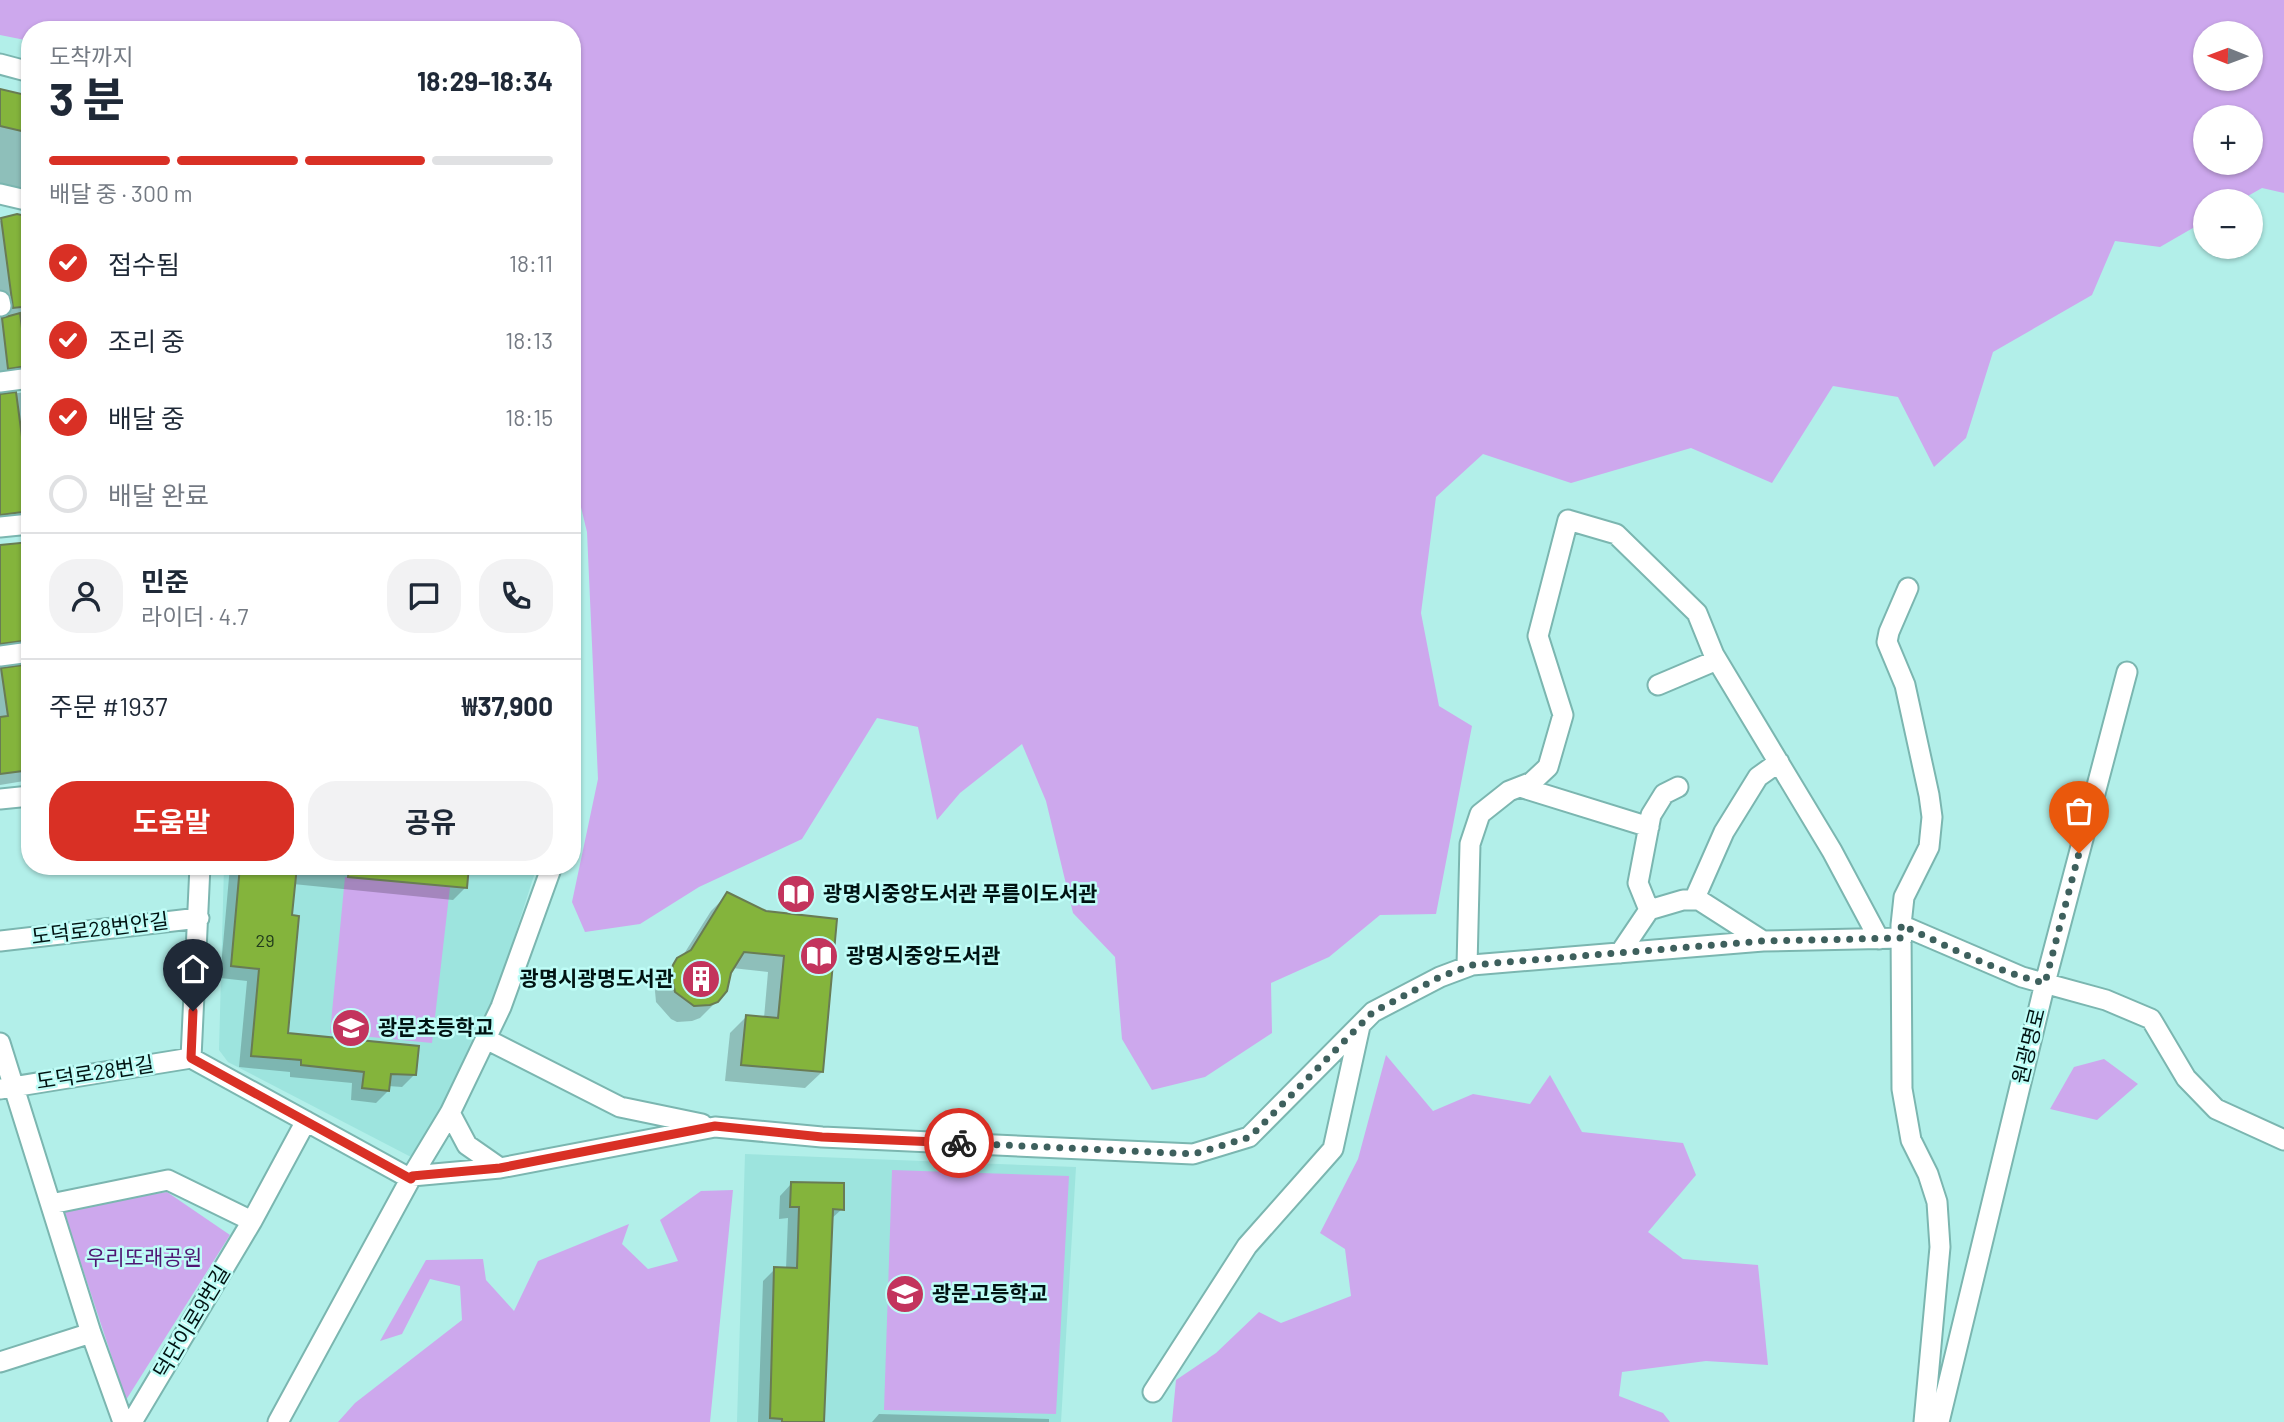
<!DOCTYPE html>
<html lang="ko">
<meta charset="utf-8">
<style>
:root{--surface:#fff;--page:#f2f2f3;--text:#1f2937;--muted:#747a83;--line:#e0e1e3;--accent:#d93025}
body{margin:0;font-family:Barlow,"Noto Sans KR",sans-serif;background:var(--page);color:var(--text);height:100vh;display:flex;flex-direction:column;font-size:26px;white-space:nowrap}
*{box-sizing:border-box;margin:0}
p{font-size:23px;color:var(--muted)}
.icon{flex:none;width:38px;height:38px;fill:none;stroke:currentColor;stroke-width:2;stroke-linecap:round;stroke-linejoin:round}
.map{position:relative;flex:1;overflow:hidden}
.sheet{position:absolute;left:21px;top:21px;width:560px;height:854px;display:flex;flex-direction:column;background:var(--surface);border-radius:28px;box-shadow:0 2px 5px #0004}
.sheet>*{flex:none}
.needle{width:46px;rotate:271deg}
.tools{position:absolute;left:2193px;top:21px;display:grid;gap:14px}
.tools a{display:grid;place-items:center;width:70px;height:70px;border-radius:50%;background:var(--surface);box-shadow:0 2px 5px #0004;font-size:35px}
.pin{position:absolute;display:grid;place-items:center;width:60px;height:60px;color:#fff;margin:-72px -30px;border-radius:50% 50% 50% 0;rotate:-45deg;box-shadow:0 0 7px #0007}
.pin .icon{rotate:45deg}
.courier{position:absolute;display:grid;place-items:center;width:70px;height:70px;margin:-35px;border:5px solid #d93025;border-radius:50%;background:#fff;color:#222;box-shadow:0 2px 9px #0007}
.summary em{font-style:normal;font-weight:700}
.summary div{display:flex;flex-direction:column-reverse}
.summary{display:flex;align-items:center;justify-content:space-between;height:119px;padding:0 28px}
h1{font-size:46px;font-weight:700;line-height:52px}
.bar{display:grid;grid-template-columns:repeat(4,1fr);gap:10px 7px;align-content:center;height:84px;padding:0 28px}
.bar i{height:9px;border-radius:5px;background:var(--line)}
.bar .current{background:var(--accent)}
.bar p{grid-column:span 4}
.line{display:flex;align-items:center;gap:18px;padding:0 28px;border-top:2px solid var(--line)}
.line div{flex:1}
.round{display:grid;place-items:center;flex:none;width:74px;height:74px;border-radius:28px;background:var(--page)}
ol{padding:0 28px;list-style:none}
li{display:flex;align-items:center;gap:21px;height:77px}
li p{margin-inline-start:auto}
li .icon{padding:7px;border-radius:50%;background:var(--accent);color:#fff;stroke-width:4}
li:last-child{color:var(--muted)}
li i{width:38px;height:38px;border:4px solid var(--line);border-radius:50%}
.cta{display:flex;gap:14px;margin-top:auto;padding:14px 28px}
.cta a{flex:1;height:80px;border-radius:28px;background:var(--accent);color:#fff;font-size:28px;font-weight:700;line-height:80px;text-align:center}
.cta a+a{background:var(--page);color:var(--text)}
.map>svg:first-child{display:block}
.built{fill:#9de4de}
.green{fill:#cda8ed;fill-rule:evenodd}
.shadow{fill:#0003}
.building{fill:#84b43c;stroke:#697c54;stroke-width:2}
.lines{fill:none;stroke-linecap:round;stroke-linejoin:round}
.minor-casing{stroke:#7bb6b0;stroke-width:23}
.minor{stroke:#fff;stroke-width:19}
.done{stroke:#3e605d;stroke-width:7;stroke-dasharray:0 12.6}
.route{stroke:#d93025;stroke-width:9}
.labels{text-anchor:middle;stroke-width:5;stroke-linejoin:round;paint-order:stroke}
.number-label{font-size:18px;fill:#213b1c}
.poi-label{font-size:21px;font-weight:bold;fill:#001312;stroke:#bffdf7;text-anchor:start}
.street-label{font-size:21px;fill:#001312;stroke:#bffdf7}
.park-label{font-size:21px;fill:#4f1672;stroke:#bffdf7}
</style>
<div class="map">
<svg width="2284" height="1422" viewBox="0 0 2284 1422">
<rect width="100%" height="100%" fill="#b2efe9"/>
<path class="built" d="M224,866H537L492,1007L423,1147L411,1157L228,1062L219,1050Z
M745,1154L1076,1167L1061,1422H737Z"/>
<path class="green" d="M0,0H2284V193L2262,188L2239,201H2205V221L2160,247L2115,241L2092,295L1993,352L1966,438L1934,467L1898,397L1833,386L1772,483L1691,448L1571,483L1483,454L1436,497L1421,613L1439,706L1472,726L1436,914L1380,915L1329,957L1271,983L1272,1033L1205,1077L1152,1090L1122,1039L1115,957L1073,913L1046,801L1022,744L960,793L937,820L918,727L877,718L802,839L699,887L640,924L585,932L572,902L598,779L587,532L572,470V30H30V41L0,35ZM2205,33H2250V79H2205ZM2205,117H2250V163H2205Z
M345,877L450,887L432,1043L330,1033Z
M1386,1055L1433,1111L1473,1094L1530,1104L1550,1075L1582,1132L1683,1143L1696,1175L1648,1232L1683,1259L1758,1265L1768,1365L1706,1361L1622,1372L1619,1396L1663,1413L1670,1422H1172L1176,1380L1216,1353L1259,1312L1281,1323L1351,1296L1345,1249L1320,1233L1358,1159Z
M2104,1059L2138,1084L2097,1120L2050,1109L2074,1067Z
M892,1170L1069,1176L1056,1414L884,1410Z
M733,1190L710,1422H338L355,1403L462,1320L460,1286L430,1279L402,1334L380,1341L426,1260L483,1259L486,1280L514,1311L538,1261L629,1224L622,1244L648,1269L678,1261L660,1220L701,1191Z
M167,1192L230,1235L126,1400L63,1209Z"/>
<path class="shadow" d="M0,90L30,98V193L25,192L26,189L0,183Z
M30,219V515L0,528V395L27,392L26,386L0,382V221Z
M30,544V780L0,785V669L28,666L27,659L0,656V548Z
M230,866H467L465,888L453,900L293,884L286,1035L414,1075L402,1087L388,1086V1091L376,1103L351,1100L352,1083L290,1077V1072L239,1067L247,981L220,978Z
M727,895L765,913L835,921L822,1072L805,1088L725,1081L730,1033L746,1017L764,1018L768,972L732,968L717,1001L700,1018L692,1021L677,1022L671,1019L656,1002L655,991L661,977L682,957L711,911Z
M792,1183L842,1209L830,1220L822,1422H758L763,1281L775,1269H786L788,1218L779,1219L780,1196Z
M879,1414L1049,1419V1422H872Z"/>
<path class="building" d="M0,89L30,96V133L0,126Z
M17,214L30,217V306L13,308L1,218Z
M20,313L27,366L8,369L2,318Z
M16,392L24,452H30V511L0,515V394Z
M30,542V640L0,644V545Z
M30,664V770L0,774V717L8,716L1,668Z
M240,866H297L292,915L299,916L288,1033L419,1046L416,1075L391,1074L389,1091L362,1088L364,1072L301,1065V1060L251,1056L259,969L231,966Z
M349,866H469L467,888L348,877Z
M727,892L766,911L837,919L823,1072L741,1065L746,1015L778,1018L784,956L744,952L731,973L727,991L718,1002L710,1005L694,1006L675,992L671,973L673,965L677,958L691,950Z
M791,1182L844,1183V1210L833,1209L824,1422H782V1419L770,1418L774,1267L797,1268L799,1207H790Z"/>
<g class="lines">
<defs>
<path id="minor" d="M0,64L30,72
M0,194L30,201
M0,301L1,306
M0,382L30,378
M0,527L30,524
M1908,588L1889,632L1887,642L1905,685L1929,795L1932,817L1929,847L1904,897L1901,925L2022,977L2106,1000L2151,1019L2186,1078L2216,1109L2284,1140
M0,656L30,652
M1658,685L1717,660
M1520,787L1649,827
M0,799L30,796
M1694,900L1724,832L1758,777L1779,762
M1649,910L1638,883L1651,815L1664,794L1678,787
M1901,926L1902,1089L1911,1140L1928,1174L1937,1202L1940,1247L1924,1422
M0,941L199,918
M1620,953L1649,910L1683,900H1699L1763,941
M1467,966L1470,844L1480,814L1509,791L1532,782L1548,767L1563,715L1538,636L1568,520L1616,534L1697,613L1714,655L1832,851L1879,939
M486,1039L620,1107L702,1124
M0,1043L91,1333L123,1422
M191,1058L200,866
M0,1089L191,1058L411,1179
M450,1113L467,1145L500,1168
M412,1176L500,1168L715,1127L822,1137L1193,1154L1249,1137L1373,1012L1440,977L1472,965L1763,941L1902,938
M51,1204L168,1180L252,1221
M0,1362L91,1333
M1153,1392L1247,1246L1333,1149L1360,1026
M132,1422L252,1221L306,1121
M278,1422L412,1176L450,1113L501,1007L552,866
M1939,1422L2045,983L2127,672"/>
</defs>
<use href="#minor" class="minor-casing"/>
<use href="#minor" class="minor"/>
</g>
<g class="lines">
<path class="done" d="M959,1143L1194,1154L1250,1137L1373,1012L1440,977L1472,965L1763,941L1902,938L1901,925C1948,946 1994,971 2045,983L2079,853"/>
<path class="route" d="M193,1011L191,1058L411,1179L412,1176L500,1168L715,1126L822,1137L959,1143"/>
</g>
<defs>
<symbol id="library-disc" viewBox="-11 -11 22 22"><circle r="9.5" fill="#c3345d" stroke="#bffdf7"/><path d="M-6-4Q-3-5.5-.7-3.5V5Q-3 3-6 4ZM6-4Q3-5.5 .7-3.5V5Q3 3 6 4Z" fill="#fff"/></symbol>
<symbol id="building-disc" viewBox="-11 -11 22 22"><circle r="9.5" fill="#c3345d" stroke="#bffdf7"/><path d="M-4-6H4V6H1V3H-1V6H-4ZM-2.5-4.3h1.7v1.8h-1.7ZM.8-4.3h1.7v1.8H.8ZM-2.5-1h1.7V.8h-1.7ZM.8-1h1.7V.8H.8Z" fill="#fff"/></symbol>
<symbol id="school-disc" viewBox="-11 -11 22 22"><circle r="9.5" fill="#c3345d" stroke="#bffdf7"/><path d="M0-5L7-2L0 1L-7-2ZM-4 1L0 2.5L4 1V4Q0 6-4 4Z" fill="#fff"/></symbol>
</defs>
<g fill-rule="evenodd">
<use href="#library-disc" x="774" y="872" width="44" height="44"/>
<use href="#library-disc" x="797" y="934" width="44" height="44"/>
<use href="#building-disc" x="679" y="957" width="44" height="44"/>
<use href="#school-disc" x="329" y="1006" width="44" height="44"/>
<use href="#school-disc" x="883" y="1272" width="44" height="44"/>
</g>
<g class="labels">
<g class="number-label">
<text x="265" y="947">29</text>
</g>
<g class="poi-label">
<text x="823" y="901">광명시중앙도서관 푸름이도서관</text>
<text x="846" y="963">광명시중앙도서관</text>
<text x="674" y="986" text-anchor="end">광명시광명도서관</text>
<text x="378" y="1035">광문초등학교</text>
<text x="932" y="1301">광문고등학교</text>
</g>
<g class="street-label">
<text transform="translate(100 929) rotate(-7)" y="7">도덕로28번안길</text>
<text transform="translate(2029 1046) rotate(-76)" y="7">원광명로</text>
<text transform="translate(95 1073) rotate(-9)" y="7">도덕로28번길</text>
<text transform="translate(192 1322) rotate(-59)" y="7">덕단이로9번길</text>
</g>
<g class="park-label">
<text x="144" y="1265">우리또래공원</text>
</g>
</g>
</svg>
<div class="tools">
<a><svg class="needle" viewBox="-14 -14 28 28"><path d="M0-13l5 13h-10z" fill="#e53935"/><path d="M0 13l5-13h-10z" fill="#747a83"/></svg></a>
<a>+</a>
<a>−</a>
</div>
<div class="pin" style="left:2079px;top:853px;background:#ea580c"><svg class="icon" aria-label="bag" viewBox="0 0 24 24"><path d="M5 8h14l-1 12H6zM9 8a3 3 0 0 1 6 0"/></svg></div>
<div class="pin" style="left:193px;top:1011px;background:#1f2937"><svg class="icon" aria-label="home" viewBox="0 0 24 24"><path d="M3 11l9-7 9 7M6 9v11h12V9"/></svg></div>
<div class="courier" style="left:959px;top:1143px"><svg class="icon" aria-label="bike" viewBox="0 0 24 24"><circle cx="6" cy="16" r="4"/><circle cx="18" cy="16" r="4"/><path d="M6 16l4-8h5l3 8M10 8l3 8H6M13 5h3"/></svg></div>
<section class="sheet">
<div class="summary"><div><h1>3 분</h1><p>도착까지</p></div><em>18:29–18:34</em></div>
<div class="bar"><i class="current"></i><i class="current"></i><i class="current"></i><i></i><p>배달 중 · 300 m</p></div>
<ol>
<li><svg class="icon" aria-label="check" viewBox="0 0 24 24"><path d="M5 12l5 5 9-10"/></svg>접수됨<p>18:11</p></li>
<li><svg class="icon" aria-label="check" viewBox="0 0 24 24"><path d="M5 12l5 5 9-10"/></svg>조리 중<p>18:13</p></li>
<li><svg class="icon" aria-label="check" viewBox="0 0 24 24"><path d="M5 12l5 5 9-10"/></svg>배달 중<p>18:15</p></li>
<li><i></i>배달 완료</li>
</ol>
<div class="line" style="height:126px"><a class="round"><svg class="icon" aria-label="person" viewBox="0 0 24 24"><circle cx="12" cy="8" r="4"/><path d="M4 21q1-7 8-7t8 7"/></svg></a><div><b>민준</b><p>라이더 · 4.7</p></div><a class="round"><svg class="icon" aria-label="chat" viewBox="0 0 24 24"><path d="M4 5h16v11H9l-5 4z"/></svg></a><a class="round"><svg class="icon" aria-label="phone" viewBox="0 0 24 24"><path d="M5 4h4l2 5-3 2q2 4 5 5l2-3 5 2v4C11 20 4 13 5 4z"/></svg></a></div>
<div class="line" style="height:91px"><div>주문 #1937</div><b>₩37,900</b></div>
<div class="cta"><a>도움말</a><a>공유</a></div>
</section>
</div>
